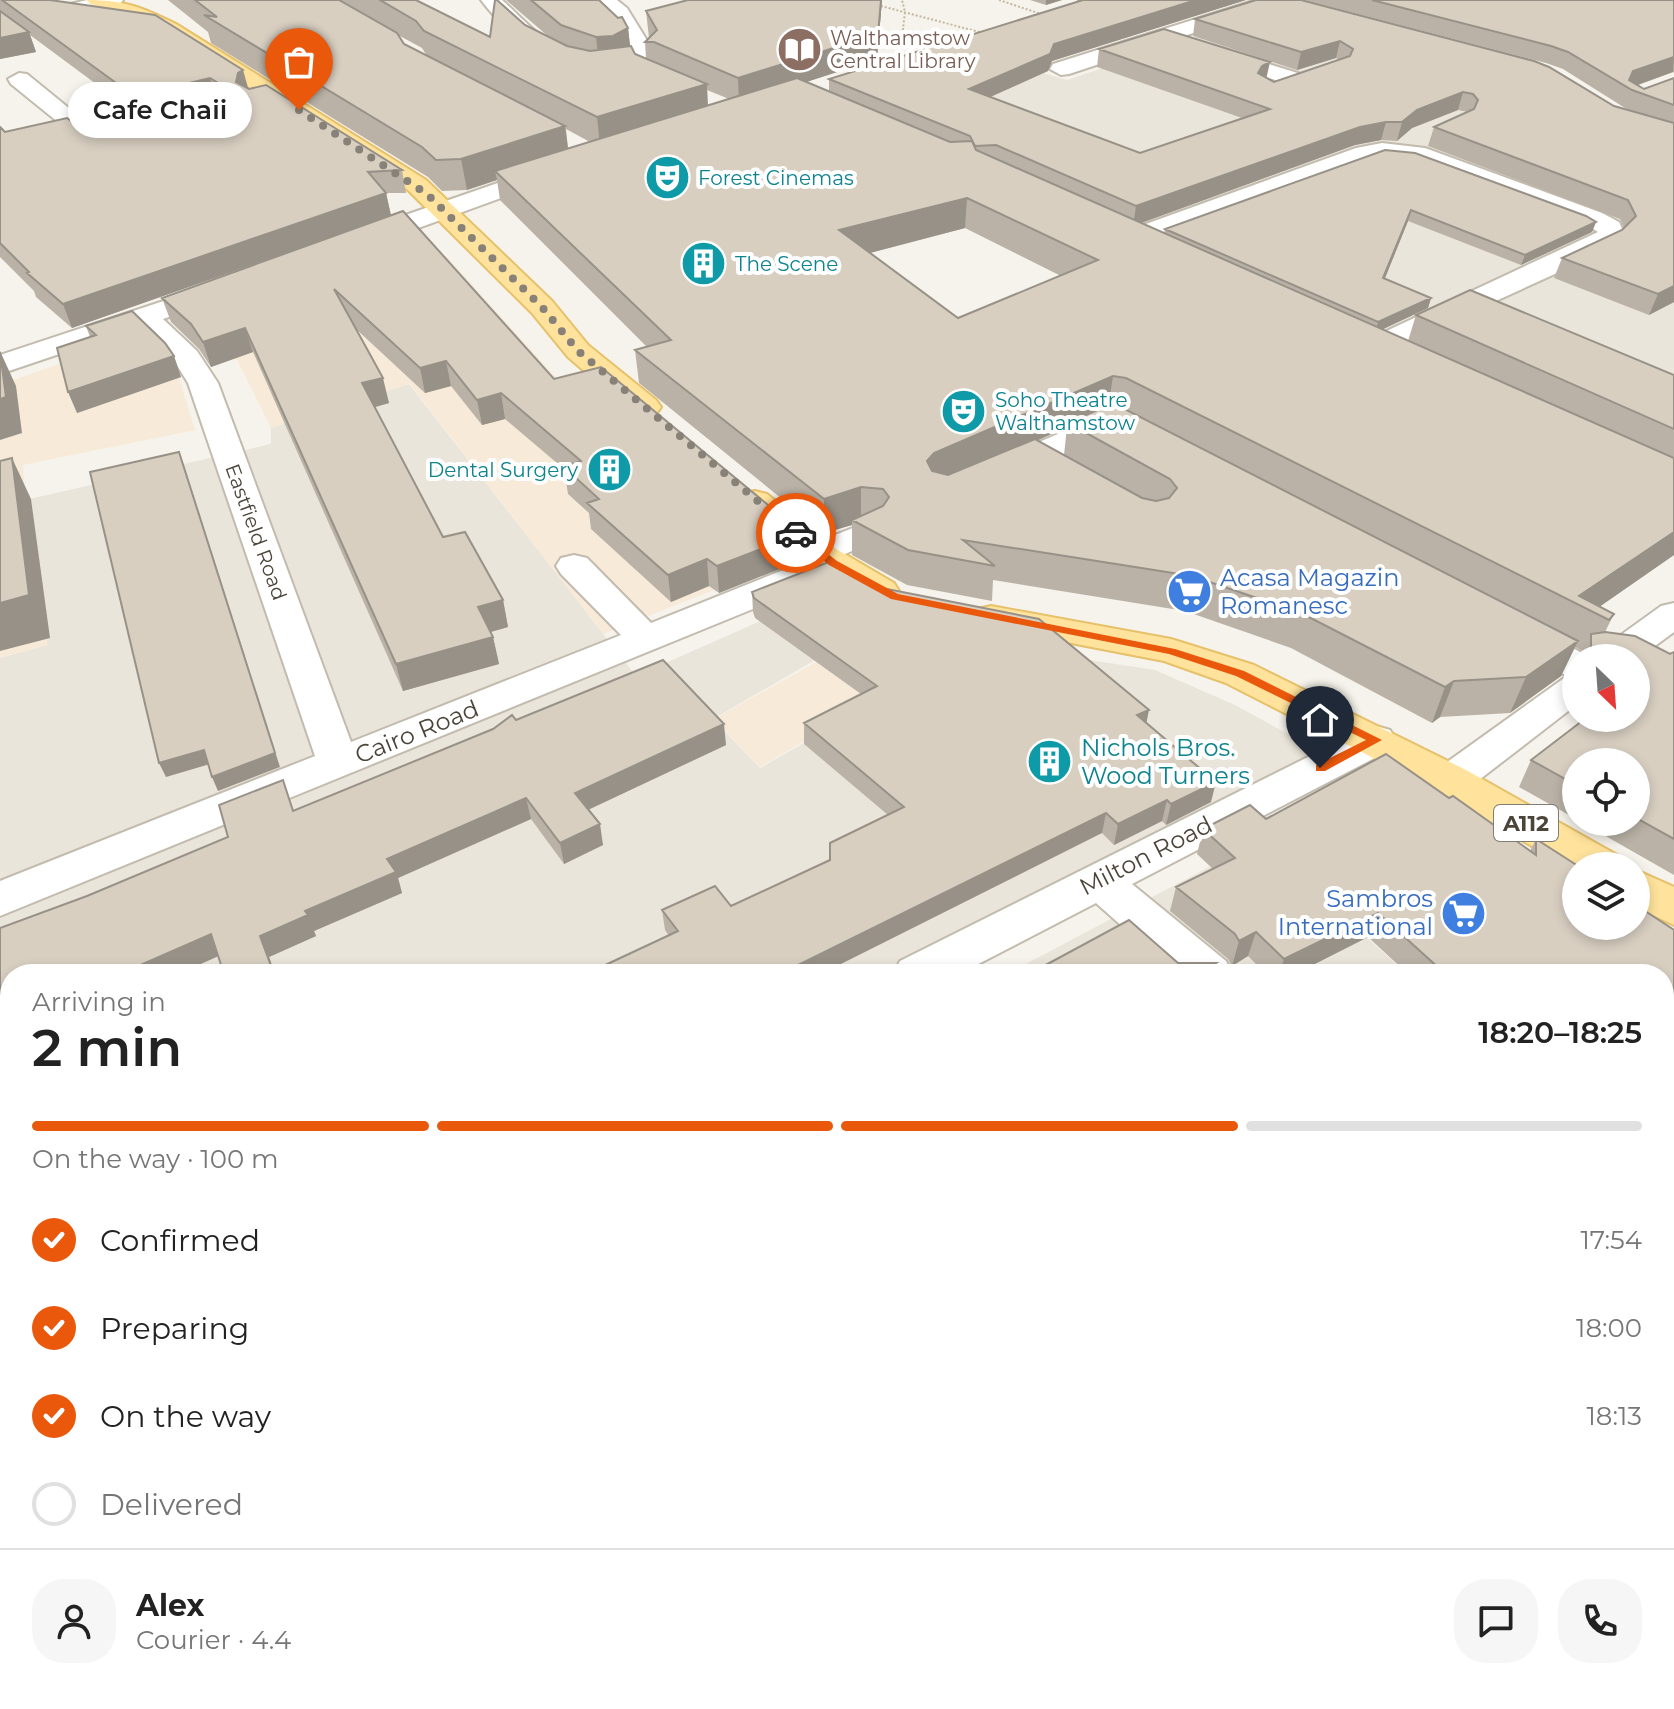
<!DOCTYPE html>
<meta charset="utf-8">
<style>
:root{--surface:#fff;--page:#f6f6f6;--text:#222;--muted:#767676;--line:#e0e0e0;--accent:#ea580c}
body{margin:0;font-family:Montserrat,sans-serif;background:var(--page);color:var(--text);height:100vh;display:flex;flex-direction:column;font-size:30px;white-space:nowrap}
*{box-sizing:border-box;margin:0}
p{font-size:26px;color:var(--muted)}
.icon{flex:none;width:44px;height:44px;fill:none;stroke:currentColor;stroke-width:2;stroke-linecap:round;stroke-linejoin:round}
.map{position:relative;flex:1;overflow:hidden}
.sheet{position:absolute;left:0px;top:964px;width:1674px;height:746px;display:flex;flex-direction:column;background:var(--surface);border-radius:32px 32px 0 0;box-shadow:0 4px 12px #0003}
.sheet>*{flex:none}
.needle{width:52px;rotate:155deg}
.buttons{position:absolute;left:1562px;top:644px;display:grid;gap:16px}
.buttons a{display:grid;place-items:center;width:88px;height:88px;border-radius:50%;background:var(--surface);box-shadow:0 4px 12px #0003;font-size:40px}
.pin{position:absolute;display:grid;place-items:center;width:68px;height:68px;color:#fff;margin:-82px -34px;border-radius:50% 50% 50% 0;rotate:-45deg;box-shadow:0 0 8px #0007}
.pin .icon{rotate:45deg}
.courier{position:absolute;display:grid;place-items:center;width:80px;height:80px;margin:-40px;border:6px solid #ea580c;border-radius:50%;background:#fff;color:#222;box-shadow:0 2px 10px #0007}
.bubble{position:absolute;height:56px;border-radius:28px;background:var(--surface);box-shadow:0 4px 12px #0003;font-size:26px;font-weight:600;line-height:56px;text-align:center}
.headline em{font-style:normal;font-weight:600}
.headline div{display:flex;flex-direction:column-reverse}
.headline{display:flex;align-items:center;justify-content:space-between;height:136px;padding:0 32px}
h1{font-size:52px;font-weight:600;line-height:60px}
.bar{display:grid;grid-template-columns:repeat(4,1fr);gap:12px 8px;align-content:center;height:96px;padding:0 32px}
.bar i{height:10px;border-radius:6px;background:var(--line)}
.bar .selected{background:var(--accent)}
.bar p{grid-column:span 4}
.line{display:flex;align-items:center;gap:20px;padding:0 32px;border-top:2px solid var(--line)}
.line div{flex:1}
.round{display:grid;place-items:center;flex:none;width:84px;height:84px;border-radius:32px;background:var(--page)}
ol{padding:0 32px;list-style:none}
li{display:flex;align-items:center;gap:24px;height:88px}
li p{margin-inline-start:auto}
li .icon{padding:8px;border-radius:50%;background:var(--accent);color:#fff;stroke-width:4}
li:last-child{color:var(--muted)}
li i{width:44px;height:44px;border:4px solid var(--line);border-radius:50%}
.map>svg:first-child{display:block}
.residential{fill:#eae5da}
.commercial{fill:#f7ead8}
.lines{fill:none;stroke-linecap:round;stroke-linejoin:round}
.minor-casing{stroke:#c2bbae;stroke-width:4}
.major-casing{stroke:#e6c16a;stroke-width:4}
.path{stroke:#c4b79f;stroke-width:2;stroke-dasharray:2 2;stroke-linecap:butt}
.minor{fill:#fff;fill-rule:evenodd}
.major{fill:#ffe39c;fill-rule:evenodd}
.wall{fill:#bab2a6;fill-rule:evenodd}
.shaded-wall{fill:#979187}
.building{fill:#d8cfc1;stroke:#979187;stroke-width:2;fill-rule:evenodd}
.route{fill:#ea580c}
.done{stroke:#878178;stroke-width:8;stroke-dasharray:0 14.4}
.labels{text-anchor:middle;stroke-width:8;stroke-linejoin:round;paint-order:stroke}
.far-education-label{font-size:20px;fill:#785e54;stroke:#fff;text-anchor:start}
.far-culture-label{font-size:20px;fill:#0d838f;stroke:#fff;text-anchor:start}
.far-street-label{font-size:20px;fill:#4b4439;stroke:#fff}
.shield{fill:#fff;stroke:#817c74;stroke-width:2}
.shield-label{font-size:22px;font-weight:bold;fill:#4b4439}
.shop-label{font-size:24px;fill:#366cbe;stroke:#fff;text-anchor:start}
.street-label{font-size:24px;fill:#4b4439;stroke:#fff}
.culture-label{font-size:24px;fill:#0d838f;stroke:#fff;text-anchor:start}
</style>
<div class="map">
<svg width="1674" height="1709" viewBox="0 0 1674 1709">
<rect width="100%" height="100%" fill="#f6f3ec"/>
<path class="residential" d="M1272,11L1674,142V470L916,130L1043,73L1067,80Z
M409,384L636,676L840,586L893,615L713,719L760,768L979,643L1155,670L1235,705L1319,751L875,974H10V1408L0,1413V658L47,645L25,500L271,444V428Z
M1260,840L1407,974H1007Z
M1674,1425V1709H0V1505L10,1500V1700H1664V1434Z"/>
<path class="commercial" d="M424,247L446,256L571,394L794,558L603,634L410,384L271,428L237,360L183,322Z
M140,335L176,368L195,430L23,465L25,500L48,645L0,658V385Z
M895,618L977,640L760,767L714,719Z
M1674,1096V1372L1664,1364V1107Z"/>
<g class="lines">
<defs>
<path id="minor" d="M87,0H123L120,4L69,16L59,10L62,6Z
M481,0H502C535,30 587,92 635,54L612,16L595,0H617L627,8L656,55C646,70 632,75 614,77C563,84 511,39 481,0Z
M1253,1L1263,7L1260,11L1069,74L1061,75L1050,69L1053,64Z
M1211,46L1304,75L1307,80L1296,87L1204,56L1201,52Z
M19,73L27,74L97,131L118,126L126,128L130,133L126,138C113,141 98,147 85,144L11,84L8,79Z
M1382,143L1425,148L1602,213L1619,222L1625,235L1612,248L1375,356L1365,353L1360,347L1365,341L1598,232L1584,223L1413,160L1382,157L1139,245H1121L1117,239L1121,233L1356,148Z
M555,163L564,165L567,170L564,175L366,247H348L344,241L348,235Z
M224,281L234,283L238,289L234,295L163,319L197,351L218,383L351,742L621,635L561,574L556,566L561,558L574,555L587,558L651,623L793,566L806,563L819,566L824,574L819,582L0,916V881L315,756L188,383L175,362L139,327L0,374V355Z
M1109,412L1131,420L1136,427L1131,434L1120,437L1108,433L1010,479L998,482L986,479L982,472L986,465Z
M868,522L880,525L885,532L880,539L831,560L819,564L807,560L801,553L807,546Z
M1674,603V632L1636,660L1595,658L1600,650L1661,606Z
M1515,621L1528,625L1590,657L1576,658V705L1466,790L1451,794L1436,790L1430,780L1436,770L1567,676L1502,641L1496,633L1502,625Z
M1376,726L1390,730L1396,740L1390,750L1132,884L1226,961L1233,974H1176L1096,903L959,974H893L900,961L1362,730Z
M10,1412V1473L0,1477V1416Z
M375,1700H444L447,1709H379Z
M1458,1700H1531L1534,1709H1462Z"/>
<path id="major" d="M87,0C125,0 143,8 176,24L426,180L552,301L588,345L656,400L661,407L656,414L645,416L634,414L568,357L532,313L408,190L162,32L125,14L90,4Z
M755,491L767,494L831,546L894,583L899,591L894,599C885,601 879,602 870,599C829,584 777,536 743,508L738,501L743,494Z
M991,606L1171,639L1254,665L1466,770L1617,855L1623,866H1576V872L1436,790L1226,683L1164,661L978,625L972,617L978,609Z
M1636,870L1674,887V925L1636,907Z"/>
</defs>
<use href="#minor" class="minor-casing"/>
<use href="#major" class="major-casing"/>
<path class="path" d="M999,0L1044,15
M877,5L987,34
M899,62L905,12L902,0"/>
<use href="#minor" class="minor"/>
<use href="#major" class="major"/>
</g>
<path class="wall" d="M0,0H50L248,88L402,170L406,193H386L391,215L554,379L802,560L719,593L709,586L671,602L591,529L589,513L568,494L564,469L505,419L482,425L451,386L425,393L355,328L389,403L375,407L443,537L503,600L508,627L491,632L493,637L499,664L403,691L253,352L211,367L199,349L171,322L162,298L352,229L72,328L36,297L34,291L0,257V127L5,132L77,125L86,127L138,115L30,35L36,52L0,59Z
M168,0H416L490,37L525,25L549,37L506,0H599L628,28L630,46L635,54L646,59L645,42L649,38L646,11L688,0H882L877,59L806,82L829,91V79L1077,2V0H1246L1052,61L1048,71L990,97L1140,153L1242,118L1097,67L1099,49L1267,78L1274,82L1339,60L1336,58L1297,70L1193,36L1195,19L1256,0L1636,112L1625,108L1563,69L1546,63L1304,0H1674V73L1673,72L1638,85L1644,89L1674,78V302L1649,315L1554,278L1562,258L1622,230L1624,228L1620,219L1428,146L1434,127L1468,112L1458,110L1412,128L1397,141L1381,140L1355,145L1141,223L1164,233L1165,229L1385,150L1596,222L1592,232L1521,265L1408,221L1385,278L1431,298L1428,308L1382,329L1408,341L1416,315L1674,375V555L1600,606L1614,614L1605,632L1670,654L1674,652V875L1581,822H1636V762H1576V819L1519,787L1531,760L1636,718V658H1580L1583,651L1575,647L1561,676L1510,713L1440,717L1432,723L1291,648L1185,611L993,580L992,601L907,585L852,555V525L824,533L639,383L635,350L647,347L500,200L497,180L467,190L442,191L428,177L211,43L208,32ZM398,35L422,48L427,56L404,44ZM707,90L729,99L708,106ZM566,129L590,142L568,148ZM965,228L1061,276L958,318L870,253ZM1067,427L1064,455L1037,441Z
M1030,0H1062L1046,5Z
M86,326L174,356L181,377L77,413L90,337Z
M882,588L1146,724L1211,802L1166,825L1162,821L1114,845L1102,833L669,936L665,930L662,910L731,906L830,860L888,815L804,744V723L861,694L755,618L753,612L752,592Z
M516,720L726,745L588,810L603,845L564,864L531,819L398,878L402,893L314,931L316,936L269,957L275,974H224L218,956L178,974H10V1072L0,1076V928L87,896Z
M1449,798L1530,851L1536,839L1674,930V1099L1664,1092V974H1408L1368,937L1295,974H1266L1248,956L1232,966L1228,959L1170,911L1176,887L1213,869L1197,854L1203,829L1266,819Z
M1664,1322L1674,1415L1664,1424Z
M1228,1700H1440L1448,1709H1236Z
M1617,1700H1664L1674,1709H1625Z"/>
<path class="shaded-wall" d="M881,0H882L877,59L739,104L738,78Z
M1046,0H1062L1046,5Z
M1196,0H1246L1052,61L1048,71L968,107L969,89L1054,44Z
M628,28L631,53L599,63L596,37Z
M29,32L36,52L0,59V38Z
M1340,41L1336,58L1297,70L1301,52Z
M1674,57L1673,72L1629,88V80L1633,71Z
M1270,62L1266,80L1258,73L1262,66Z
M243,70L249,91L236,82L238,73Z
M210,78L216,99L141,117L134,96Z
M707,84L708,114L600,147L597,117Z
M1463,92L1458,110L1412,128L1397,141L1402,122L1417,110Z
M1386,122L1381,140L1355,145L1133,226L1136,206L1360,127Z
M565,126L569,156L495,171L497,180L467,190L461,159Z
M386,193L391,216L72,328L63,304Z
M967,198L965,228L839,261V230Z
M1411,210L1408,221L1381,288L1383,278Z
M1596,222L1592,232L1521,265L1525,255Z
M1674,286V302L1649,315L1658,294Z
M1431,298L1428,308L1375,333L1378,322Z
M245,328L253,352L211,367L203,342Z
M0,351L16,386L22,433L0,440Z
M174,356L181,377L77,413L68,392Z
M446,361L451,386L425,393L420,368Z
M1113,376L1108,409L1068,423L1067,427L932,487L927,461L934,453Z
M383,378L389,403L368,409L362,383Z
M501,393L505,419L482,425L477,400Z
M12,458L31,499L50,638L0,651V603Z
M184,466L280,767L218,791L212,777Z
M861,487V522L852,520V525L824,533V499Z
M1674,532V555L1592,612L1579,596Z
M802,533V560L719,593L717,566Z
M707,559L709,586L671,602L668,575Z
M503,600L508,627L483,634L478,607Z
M493,637L499,664L403,691L396,664Z
M1578,641L1561,676L1510,713L1526,677Z
M1454,681L1440,717L1432,723L1445,687Z
M1149,710L1145,730L1137,715Z
M724,724L726,745L579,814L575,793Z
M204,750L210,764L166,777L159,763Z
M1216,782L1211,802L1166,825L1171,804Z
M526,798L531,819L398,878L402,893L314,931L316,936L269,957L275,974H274L260,936L305,911L387,859Z
M1167,800L1162,821L1114,845L1118,824Z
M1106,813L1102,833L821,974H780Z
M600,824L603,845L564,864L560,843Z
M1378,913L1368,937L1295,974H1279L1284,959Z
M1256,932L1248,956L1232,966L1239,941Z
M211,934L221,955L178,974H120Z
M1216,963L1213,974H1197Z
M10,1046V1072L0,1076V1050Z
M0,1552L10,1597V1618L0,1610Z
M10,1688V1700H32L16,1709H0V1693Z
M317,1700H323L327,1709H321Z"/>
<path class="building" d="M2,0H50L155,15L243,70L238,73L236,82L249,89L266,85L402,170L368,172L386,193L63,304L27,273L29,272L0,243V127L5,132L67,118L77,125L86,127L220,96L225,87L210,78L134,96Z
M195,0H339L397,33L404,44L565,126L461,159L436,160L422,147L204,15L217,17Z
M380,0H416L490,37L495,0H497L525,25L567,46L590,51L631,46L635,54L707,84L597,117L424,31L416,21Z
M531,0H599L618,18L622,17L628,28L613,36L596,37L561,25Z
M688,0H881L878,34L738,78L654,42H645L657,30L646,11Z
M1083,0H1196L1054,44L1050,54L969,89L1140,153L1270,109L1099,49L1164,29L1270,62L1262,66L1258,73L1274,82L1350,56L1353,49L1340,41L1301,52L1195,19L1256,0H1301L1534,61L1549,67L1614,106L1674,123V286L1658,294L1562,258L1622,230L1636,216L1628,200L1434,127L1474,109L1478,100L1473,94L1463,92L1417,110L1402,122H1386L1360,127L1136,206L996,145L975,146L970,136L829,79Z
M1372,0H1674V57L1633,71L1629,80L1644,89L1674,78V105L1632,90L1568,52L1551,46Z
M0,11L29,32L0,38Z
M797,78L950,142L972,141L976,150L1674,458V532L1579,596L1614,614L1609,620L1126,378L1113,376L934,453L927,461L932,471L948,475L1035,439L1142,498L1156,501L1169,498L1177,488L1170,479L1068,423L1113,403L1578,641L1526,677L1454,681L1445,687L1301,613L1192,576L963,540L995,566L908,550L852,520L883,506L889,497L883,489L861,487L824,499L635,350L671,340L495,171ZM967,198L1098,260L958,318L839,230Z
M1385,150L1415,153L1586,216L1596,222L1525,255L1411,210L1383,278L1431,298L1378,322L1165,229Z
M403,211L554,379L601,367L802,533L717,566L707,559L668,575L587,503L599,499L564,467L581,461L501,393L477,400L446,361L420,368L334,289L383,378L362,383L443,537L465,532L503,600L478,607L493,637L396,664L245,328L203,342L191,324L162,298Z
M1470,290L1674,375V429L1416,315Z
M132,311L165,343L174,356L68,392L57,348L96,335L86,326Z
M0,352L6,397L0,399Z
M179,452L275,753L212,777L204,750L159,763L90,472Z
M12,458L29,595L0,603V461Z
M831,561L882,588L1039,619L1149,710L1137,715L1216,782L1171,804L1167,800L1118,824L1106,813L780,974H586L678,931L662,910L715,886L731,906L830,860V843L904,807L804,723L877,686L754,598L752,592Z
M1605,632L1635,636L1670,654L1674,652V839L1636,818V762H1576V785L1531,760L1586,718H1636V658H1591V634Z
M663,660L724,724L575,793L600,824L560,843L526,798L387,859L396,872L305,911L308,915L260,936L274,974H224L211,934L120,974H10V1046L0,1050V928L87,896L228,837L219,805L283,780L293,811L493,729L512,715L516,720Z
M1386,754L1449,798L1453,796L1536,855V839L1578,866H1576V926H1636V905L1674,930V1064L1664,1057V974H1436L1441,970L1378,913L1284,959L1256,932L1239,941L1235,934L1176,887L1235,858L1203,829L1250,805L1266,819Z
M1129,920L1178,963H1216L1197,974H1029Z
M552,966L557,974H535Z
M10,1231V1359L0,1330V1235Z
M1674,1314V1412L1670,1416L1664,1410V1322Z
M1674,1520V1709H1654L1646,1700H1664V1529Z
M10,1599V1688L0,1693V1605Z
M86,1700H317L321,1709H89Z
M553,1700H754L760,1709H558Z
M1250,1700H1440L1448,1709H1245L1252,1703Z"/>
<path class="route" d="M792,531H799L837,561L898,594L1175,649L1244,671L1382,740L1325,771H1316V765L1366,740L1236,676L1169,654L891,599L829,565L792,535Z"/>
<g class="lines">
<path class="done" d="M299,110L427,194L542,307L578,351L796,533"/>
</g>
<defs>
<symbol id="library-disc" viewBox="-11 -11 22 22"><circle r="9.5" fill="#8d6e63" stroke="#fff"/><path d="M-6-4Q-3-5.5-.7-3.5V5Q-3 3-6 4ZM6-4Q3-5.5 .7-3.5V5Q3 3 6 4Z" fill="#fff"/></symbol>
<symbol id="theatre-disc" viewBox="-11 -11 22 22"><circle r="9.5" fill="#0f9aa8" stroke="#fff"/><path d="M-5-5.5Q0-4 5-5.5V0Q5 5 0 6Q-5 5-5 0ZM-3.3-2.5H-1v1.5H-3.3ZM1-2.5H3.3v1.5H1ZM-2.8 1Q0 5.5 2.8 1Z" fill="#fff"/></symbol>
<symbol id="building-disc" viewBox="-11 -11 22 22"><circle r="9.5" fill="#0f9aa8" stroke="#fff"/><path d="M-4-6H4V6H1V3H-1V6H-4ZM-2.5-4.3h1.7v1.8h-1.7ZM.8-4.3h1.7v1.8H.8ZM-2.5-1h1.7V.8h-1.7ZM.8-1h1.7V.8H.8Z" fill="#fff"/></symbol>
<symbol id="supermarket-disc" viewBox="-11 -11 22 22"><circle r="9.5" fill="#3f7fe0" stroke="#fff"/><path d="M-6-5.5h2.5l.6 2H6L4.5 2H-2.5L-4.4-4H-6ZM-1.5 3.2a1.3 1.3 0 1 0 .1 0ZM3 3.2a1.3 1.3 0 1 0 .1 0Z" fill="#fff"/></symbol>
</defs>
<g fill-rule="evenodd">
<use href="#library-disc" x="774" y="24" width="51" height="51"/>
<use href="#theatre-disc" x="642" y="152" width="51" height="51"/>
<use href="#building-disc" x="678" y="238" width="51" height="51"/>
<use href="#theatre-disc" x="938" y="386" width="51" height="51"/>
<use href="#building-disc" x="584" y="444" width="51" height="51"/>
<use href="#supermarket-disc" x="1164" y="566" width="51" height="51"/>
<use href="#building-disc" x="1024" y="736" width="51" height="51"/>
<use href="#supermarket-disc" x="1438" y="888" width="51" height="51"/>
</g>
<g class="labels">
<g class="far-education-label">
<text x="830" y="45">Walthamstow<tspan x="830" dy="23">Central Library</tspan></text>
</g>
<g class="far-culture-label">
<text x="698" y="185">Forest Cinemas</text>
<text x="735" y="271">The Scene</text>
<text x="995" y="407">Soho Theatre<tspan x="995" dy="23">Walthamstow</tspan></text>
<text x="578" y="477" text-anchor="end">Dental Surgery</text>
</g>
<g class="far-street-label">
<text transform="translate(256 532) rotate(70)" y="7">Eastfield Road</text>
</g>
<rect class="shield" x="1494" y="805" width="64" height="36" rx="6"/>
<g class="shield-label">
<text x="1526" y="831">A112</text>
</g>
<g class="shop-label">
<text x="1220" y="586">Acasa Magazin<tspan x="1220" dy="28">Romanesc</tspan></text>
<text x="1433" y="907" text-anchor="end">Sambros<tspan x="1433" dy="28">International</tspan></text>
</g>
<g class="street-label">
<text transform="translate(417 732) rotate(-22)" y="8">Cairo Road</text>
<text transform="translate(1146 856) rotate(-27)" y="8">Milton Road</text>
</g>
<g class="culture-label">
<text x="1081" y="756">Nichols Bros.<tspan x="1081" dy="28">Wood Turners</tspan></text>
</g>
</g>
</svg>
<div class="buttons">
<a><svg class="needle" viewBox="-14 -14 28 28"><path d="M0-13l5 13h-10z" fill="#e53935"/><path d="M0 13l5-13h-10z" fill="#767676"/></svg></a>
<a><svg class="icon" aria-label="locate" viewBox="0 0 24 24"><circle cx="12" cy="12" r="6"/><path d="M12 2v4M12 18v4M2 12h4M18 12h4"/></svg></a>
<a><svg class="icon" aria-label="layers" viewBox="0 0 24 24"><path d="M12 4l9 5-9 5-9-5zM3 14l9 5 9-5"/></svg></a>
</div>
<div class="pin" style="left:299px;top:110px;background:#ea580c"><svg class="icon" aria-label="bag" viewBox="0 0 24 24"><path d="M5 8h14l-1 12H6zM9 8a3 3 0 0 1 6 0"/></svg></div>
<div class="pin" style="left:1320px;top:768px;background:#1f2937"><svg class="icon" aria-label="home" viewBox="0 0 24 24"><path d="M3 11l9-7 9 7M6 9v11h12V9"/></svg></div>
<div class="courier" style="left:796px;top:533px"><svg class="icon" aria-label="car" viewBox="0 0 24 24"><path d="M5 17H2v-5l4-1 3-4h7l3 4 3 1v5h-3M9 17h6M6 11h13"/><circle cx="7" cy="17" r="2"/><circle cx="17" cy="17" r="2"/></svg></div>
<div class="bubble" style="left:68px;top:82px;width:184px">Cafe Chaii</div>
<section class="sheet">
<div class="headline"><div><h1>2 min</h1><p>Arriving in</p></div><em>18:20–18:25</em></div>
<div class="bar"><i class="selected"></i><i class="selected"></i><i class="selected"></i><i></i><p>On the way · 100 m</p></div>
<ol>
<li><svg class="icon" aria-label="check" viewBox="0 0 24 24"><path d="M5 12l5 5 9-10"/></svg>Confirmed<p>17:54</p></li>
<li><svg class="icon" aria-label="check" viewBox="0 0 24 24"><path d="M5 12l5 5 9-10"/></svg>Preparing<p>18:00</p></li>
<li><svg class="icon" aria-label="check" viewBox="0 0 24 24"><path d="M5 12l5 5 9-10"/></svg>On the way<p>18:13</p></li>
<li><i></i>Delivered</li>
</ol>
<div class="line" style="height:144px"><a class="round"><svg class="icon" aria-label="person" viewBox="0 0 24 24"><circle cx="12" cy="8" r="4"/><path d="M4 21q1-7 8-7t8 7"/></svg></a><div><b>Alex</b><p>Courier · 4.4</p></div><a class="round"><svg class="icon" aria-label="chat" viewBox="0 0 24 24"><path d="M4 5h16v11H9l-5 4z"/></svg></a><a class="round"><svg class="icon" aria-label="phone" viewBox="0 0 24 24"><path d="M5 4h4l2 5-3 2q2 4 5 5l2-3 5 2v4C11 20 4 13 5 4z"/></svg></a></div>
</section>
</div>
